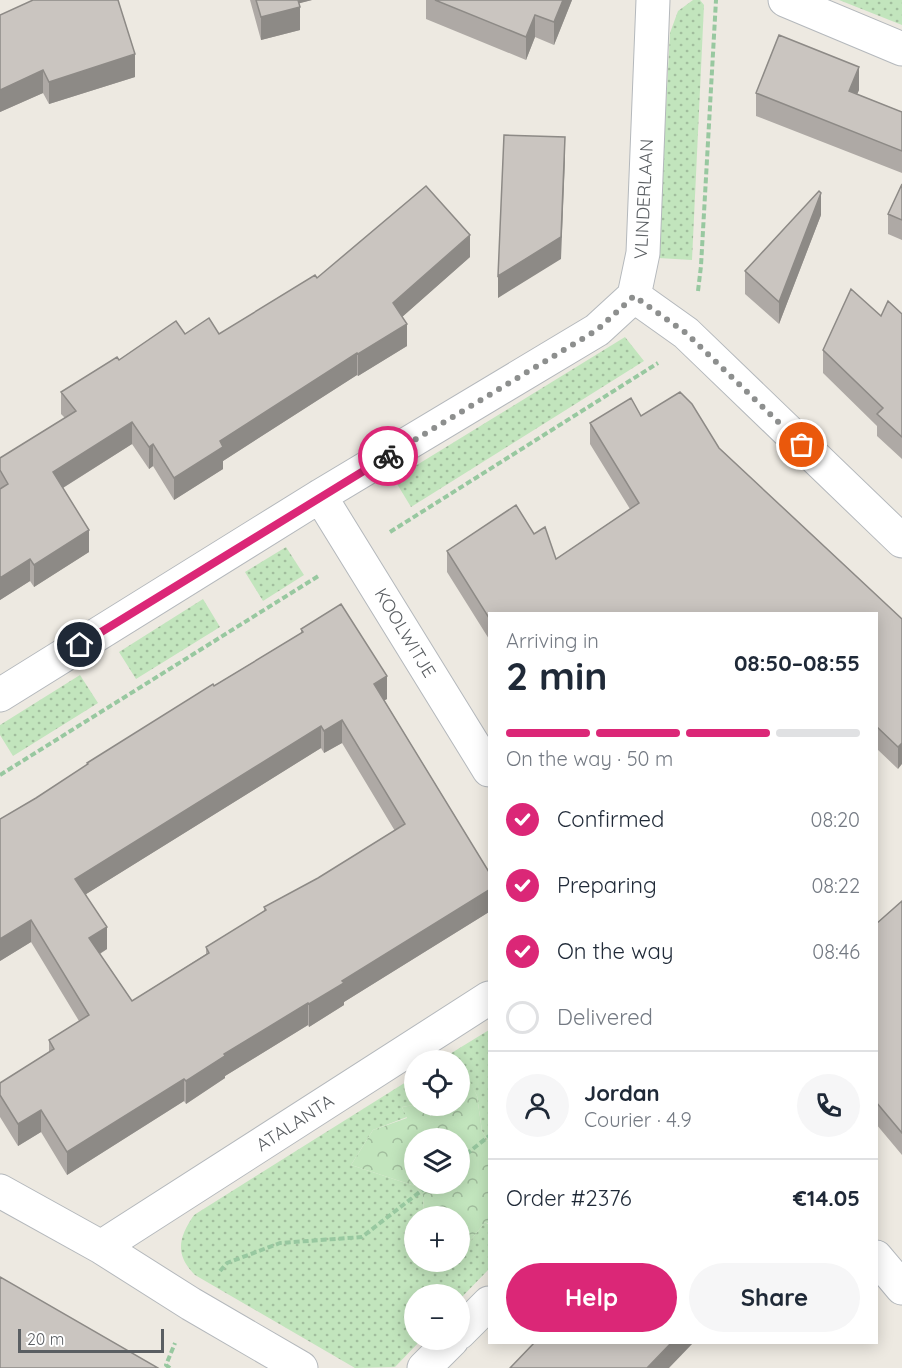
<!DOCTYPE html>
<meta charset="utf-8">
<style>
:root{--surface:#fff;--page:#f6f6f7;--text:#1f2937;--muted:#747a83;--line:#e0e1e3;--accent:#db2777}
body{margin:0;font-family:Quicksand,sans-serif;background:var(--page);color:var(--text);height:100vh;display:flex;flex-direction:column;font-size:22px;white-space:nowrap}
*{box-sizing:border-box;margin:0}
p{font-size:20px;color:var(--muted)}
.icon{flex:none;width:33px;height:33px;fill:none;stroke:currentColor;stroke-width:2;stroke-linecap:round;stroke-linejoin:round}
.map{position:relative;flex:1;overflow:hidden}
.panel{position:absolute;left:488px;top:612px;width:390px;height:732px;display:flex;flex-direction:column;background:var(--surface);border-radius:0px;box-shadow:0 3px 15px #0003}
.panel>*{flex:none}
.fabs{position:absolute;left:404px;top:1050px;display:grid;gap:12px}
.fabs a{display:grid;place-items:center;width:66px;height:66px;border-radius:50%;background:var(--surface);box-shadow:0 3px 15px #0003;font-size:30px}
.scale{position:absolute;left:18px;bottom:15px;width:146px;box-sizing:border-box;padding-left:6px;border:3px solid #5a5e62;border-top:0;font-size:16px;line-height:21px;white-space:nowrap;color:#5a5e62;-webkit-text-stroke:4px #fff;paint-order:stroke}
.pin{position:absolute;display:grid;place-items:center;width:51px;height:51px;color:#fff;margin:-26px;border:3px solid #fff;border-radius:50%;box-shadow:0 2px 6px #0007}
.courier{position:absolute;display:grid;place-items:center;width:60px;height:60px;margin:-30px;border:4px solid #db2777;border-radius:50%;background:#fff;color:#222;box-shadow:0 2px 8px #0007}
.summary em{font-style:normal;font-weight:700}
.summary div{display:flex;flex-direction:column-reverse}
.summary{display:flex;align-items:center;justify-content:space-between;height:102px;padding:0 18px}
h1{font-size:39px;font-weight:700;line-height:45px}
.bar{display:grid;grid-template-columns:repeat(4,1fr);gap:9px 6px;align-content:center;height:72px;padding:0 18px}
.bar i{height:8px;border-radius:4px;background:var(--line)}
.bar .selected{background:var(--accent)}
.bar p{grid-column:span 4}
.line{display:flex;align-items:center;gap:15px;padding:0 18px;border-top:2px solid var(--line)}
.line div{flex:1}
.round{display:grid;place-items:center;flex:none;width:63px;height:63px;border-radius:32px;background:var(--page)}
ol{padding:0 18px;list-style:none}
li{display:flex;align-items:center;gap:18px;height:66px}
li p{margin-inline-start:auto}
li .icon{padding:6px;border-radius:50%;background:var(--accent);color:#fff;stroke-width:4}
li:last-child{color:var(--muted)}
li i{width:33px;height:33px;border:3px solid var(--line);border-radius:50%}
.primary-button{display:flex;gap:12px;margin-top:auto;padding:12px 18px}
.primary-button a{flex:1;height:69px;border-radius:36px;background:var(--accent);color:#fff;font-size:24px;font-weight:700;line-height:69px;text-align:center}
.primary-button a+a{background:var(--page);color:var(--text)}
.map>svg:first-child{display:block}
.grass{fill:url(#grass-dots)}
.park{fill:url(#park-crowns);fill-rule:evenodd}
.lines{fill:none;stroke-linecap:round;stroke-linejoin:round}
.minor-casing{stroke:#b4b8bc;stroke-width:35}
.path{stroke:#98c8a0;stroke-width:4;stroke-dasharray:6 3;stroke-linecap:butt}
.minor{stroke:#fff;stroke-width:33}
.wall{fill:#aea9a5;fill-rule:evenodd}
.shaded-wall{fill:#8d8a86}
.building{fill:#cac5c0;stroke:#8d8a86;stroke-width:1.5;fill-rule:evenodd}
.done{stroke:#8d8f8e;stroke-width:6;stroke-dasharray:0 10.8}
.route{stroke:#db2777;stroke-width:8}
.labels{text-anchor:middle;stroke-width:6;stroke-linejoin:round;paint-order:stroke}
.street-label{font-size:18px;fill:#5a5e62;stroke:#fff}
</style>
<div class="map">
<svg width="902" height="1368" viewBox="0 0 902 1368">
<defs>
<pattern id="grass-dots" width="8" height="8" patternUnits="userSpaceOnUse" patternTransform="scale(1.5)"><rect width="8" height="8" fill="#c2e5bd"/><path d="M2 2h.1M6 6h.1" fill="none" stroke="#a1bd9d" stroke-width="1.8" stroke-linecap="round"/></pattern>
<pattern id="park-crowns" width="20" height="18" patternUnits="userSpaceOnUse" patternTransform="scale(1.5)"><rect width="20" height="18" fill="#c2e5bd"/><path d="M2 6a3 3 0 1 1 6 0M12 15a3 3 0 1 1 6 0" fill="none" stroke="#a1bd9d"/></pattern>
</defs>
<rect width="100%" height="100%" fill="#ede9e1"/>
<path class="grass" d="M693,0H700L704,5L692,260L658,258L670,33L678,11Z
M840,0H902V25L839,0Z
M625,337L644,361L411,507L394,479Z
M286,547L304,575L263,601L245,572Z
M203,599L220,627L136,679L119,652Z
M80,675L98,703L13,756L0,735V725Z
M489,1030V1143L482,1131L477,1096L461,1065L459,1068V1060H440Z
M414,1077V1105L402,1107L407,1117L373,1130L351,1165L415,1186L423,1196L424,1216H414V1262H459V1251L464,1249L485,1222L489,1225V1269L459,1300V1294H414V1340H421L395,1367L355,1368L195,1275C174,1254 179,1237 194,1215Z"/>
<path class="park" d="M462,1064L477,1096L482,1131L489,1143V1224L485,1222L464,1249L459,1251V1216H424L423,1196L415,1186L351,1165L373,1130L407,1118L402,1107L414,1105L459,1106V1068ZM414,1138H459V1184H414Z"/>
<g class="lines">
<defs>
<path id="minor" d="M785,0L902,49
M634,296L686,333L902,541
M320,496L489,770
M0,695L320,496L597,330L634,296L643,253L653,0
M0,1191L101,1247L191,1304L301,1368
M101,1247L489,998
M876,1257L902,1288
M459,1333L489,1303
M424,1368L452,1340"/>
</defs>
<use href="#minor" class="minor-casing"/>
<path class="path" d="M698,291L701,266L716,0
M390,532L658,363
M0,775L320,575
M459,1160L489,1136
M220,1271L227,1263L280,1243L362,1237L430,1184
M170,1368L166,1365L175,1343"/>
<use href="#minor" class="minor"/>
</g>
<path class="wall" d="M250,0H312L299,3L300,30L261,40Z
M426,0H572L554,45L535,37L526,60L426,19Z
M0,15L135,77L49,104L43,93L0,112Z
M859,90L857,94L902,112V173L756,116V93Z
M902,184V240L888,234V214Z
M821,215L779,324L745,294V271Z
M470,257L402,317L407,346L358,376L357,375L223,461V469L174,500L153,466L149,469L132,444L63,488L89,552L34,587L30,581L0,600V458L65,418L61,414V392L119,360L185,334H219L317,278Z
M902,314V459L877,436V426L823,373V350L881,316Z
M641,416L719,448L902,619L898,769L876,748V614H489V639L447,572V551L534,534L556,559L630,509L590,444V423Z
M301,629L387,699L384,700L489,872V912L344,1002V1005L309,1027L308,1025L225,1076V1078L186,1104L184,1101L67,1175L41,1132L18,1146L0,1117V1083L49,1052V1040L79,1021L31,942L0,961L87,765V763L301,633ZM342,743L395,831L318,878L264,907V912L206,947V954L132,1001L100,954L107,949L86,894L321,748L324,753Z
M902,901V1155L876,1124V924Z"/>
<path class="shaded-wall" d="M293,0H312L293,5Z
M563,0H572L554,45V22Z
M300,7V30L261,40V17Z
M535,15V37L526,60V37Z
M135,54V77L49,104V82Z
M859,67V90L849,113V91Z
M43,70V93L0,112V90Z
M565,137V159L561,259L498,298V276Z
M821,193V215L779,324V302Z
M470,235V257L393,325V303Z
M407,324V346L358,376V354Z
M357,353V375L223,461V469L174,500V478L220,441Z
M132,422V444L53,494V472Z
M153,444V466L149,469V447Z
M89,530V552L34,587V565Z
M30,559V581L0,600V578Z
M387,676V699L374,706V684Z
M342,720V743L324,753V731Z
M321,726V748L75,901V879Z
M902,743V764L898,769V747Z
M489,890V912L344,1002V1005L309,1027V1004L342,981Z
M31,920V942L0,961V939Z
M107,927V949L89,960V938Z
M308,1003V1025L225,1076V1078L186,1104V1081L224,1054Z
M184,1079V1101L67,1175V1152Z
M41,1110V1132L18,1146V1124Z
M672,1342H694L669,1368H647Z"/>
<path class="building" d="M33,0H118L135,54L49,82L43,70L0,90V15Z
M256,0H298L300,7L261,17Z
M435,0H563L554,22L535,15L526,37Z
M779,35L859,67L849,91L902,112V151L756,93Z
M504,135L565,137L561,237L498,276Z
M902,184V220L888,214Z
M426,186L470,235L393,303L407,324L358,354L357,353L220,441L223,447L174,478L153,444L149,447L132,422L53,472L89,530L34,565L30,559L0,578V489L8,484L0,470V458L76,411L61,392L117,357L119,360L176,321L185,334L209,318L219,334L315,275L317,278Z
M819,191L821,193L779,302L745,271Z
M851,289L881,316L888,301L902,314V437L877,414L883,408L823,350Z
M680,392L692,404L719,448L902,619V743L898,747L876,726V614H489V618L447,551L516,505L534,534L545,527L556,559L639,503L590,423L631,398L641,416Z
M341,604L387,676L374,684L489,872V890L342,981L344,983L309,1004L308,1003L224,1054L225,1056L186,1081L184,1079L67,1152L41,1110L18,1124L0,1095V1083L54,1049L49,1040L89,1015L31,920L0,939V819L36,798L88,764L87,763L213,684L214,686L303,632L301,629ZM342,720L405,824L318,878L264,907L266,910L206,947L209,953L132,1001L89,938L107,927L75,879L321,726L324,731Z
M902,901V1133L876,1102V924Z
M0,1277L158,1368H0Z
M535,1342H672L647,1368H510Z"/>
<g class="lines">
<path class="done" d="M388,456L597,330L634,296L686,333L802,445"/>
<path class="route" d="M80,645L388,456"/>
</g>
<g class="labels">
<g class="street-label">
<text transform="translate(644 199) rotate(-87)" y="6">VLINDERLAAN</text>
<text transform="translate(405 633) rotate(59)" y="6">KOOLWITJE</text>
<text transform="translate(295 1123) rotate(-33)" y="6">ATALANTA</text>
</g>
</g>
</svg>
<div class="fabs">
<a><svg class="icon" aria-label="locate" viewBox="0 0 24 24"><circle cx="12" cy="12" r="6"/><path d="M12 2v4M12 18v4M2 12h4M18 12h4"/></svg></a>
<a><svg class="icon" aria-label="layers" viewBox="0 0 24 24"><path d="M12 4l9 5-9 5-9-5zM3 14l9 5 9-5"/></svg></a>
<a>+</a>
<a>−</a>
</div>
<div class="scale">20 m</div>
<div class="pin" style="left:802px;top:445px;background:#ea580c"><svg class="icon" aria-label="bag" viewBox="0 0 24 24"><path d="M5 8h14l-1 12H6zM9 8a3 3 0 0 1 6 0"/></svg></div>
<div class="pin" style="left:80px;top:645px;background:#1f2937"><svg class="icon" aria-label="home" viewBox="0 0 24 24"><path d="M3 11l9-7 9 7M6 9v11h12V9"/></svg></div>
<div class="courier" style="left:388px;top:456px"><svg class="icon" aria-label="bike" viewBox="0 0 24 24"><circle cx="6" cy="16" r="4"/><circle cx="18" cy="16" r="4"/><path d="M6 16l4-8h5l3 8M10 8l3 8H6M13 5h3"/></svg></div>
<section class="panel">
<div class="summary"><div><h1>2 min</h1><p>Arriving in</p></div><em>08:50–08:55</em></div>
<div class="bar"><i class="selected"></i><i class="selected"></i><i class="selected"></i><i></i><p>On the way · 50 m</p></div>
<ol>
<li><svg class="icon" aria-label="check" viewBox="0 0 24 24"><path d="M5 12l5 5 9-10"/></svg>Confirmed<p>08:20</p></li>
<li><svg class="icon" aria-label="check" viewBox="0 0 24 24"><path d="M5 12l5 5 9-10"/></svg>Preparing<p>08:22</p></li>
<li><svg class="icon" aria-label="check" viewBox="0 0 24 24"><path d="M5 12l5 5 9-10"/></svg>On the way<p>08:46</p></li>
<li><i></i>Delivered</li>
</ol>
<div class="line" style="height:108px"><a class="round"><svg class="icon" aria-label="person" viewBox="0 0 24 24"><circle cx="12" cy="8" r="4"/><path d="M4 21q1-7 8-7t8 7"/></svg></a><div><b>Jordan</b><p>Courier · 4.9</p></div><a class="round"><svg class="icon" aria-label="phone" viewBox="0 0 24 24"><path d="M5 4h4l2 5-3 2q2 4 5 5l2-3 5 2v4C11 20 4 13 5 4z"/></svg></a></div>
<div class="line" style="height:78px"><div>Order #2376</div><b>€14.05</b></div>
<div class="primary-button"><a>Help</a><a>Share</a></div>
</section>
</div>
